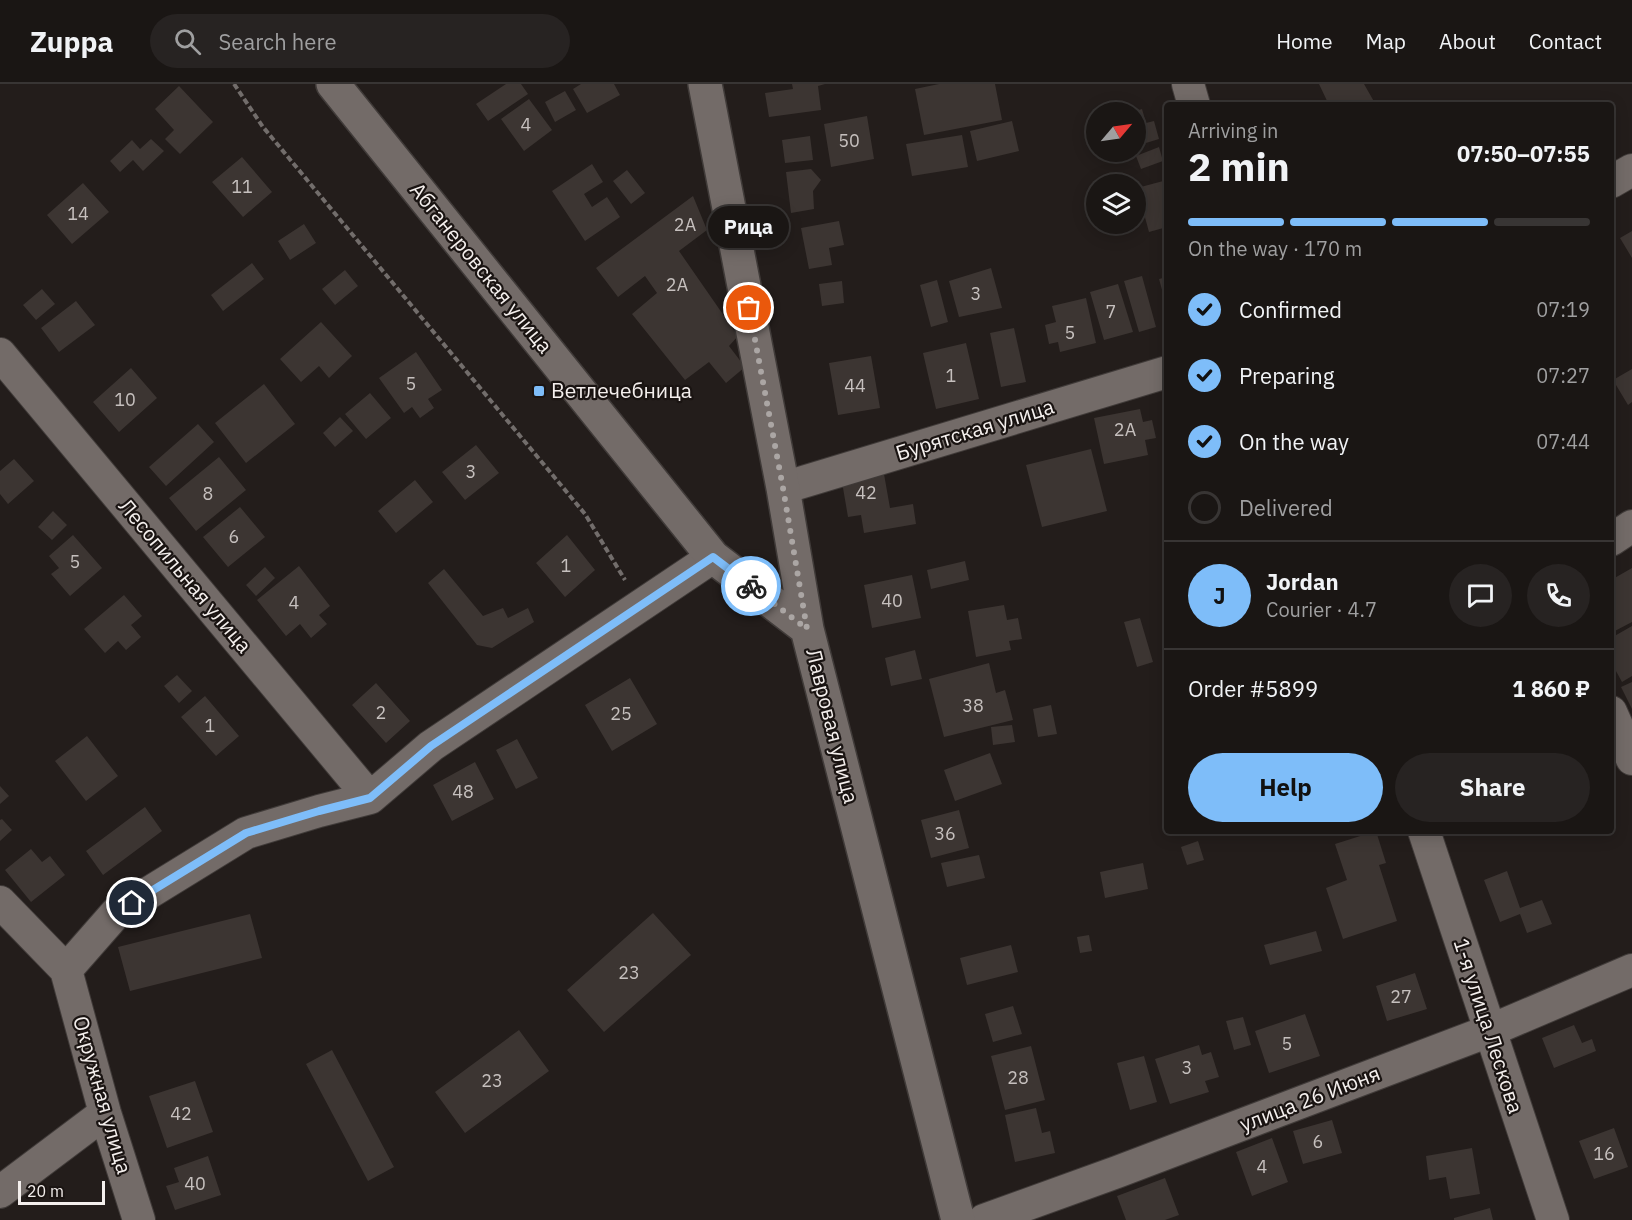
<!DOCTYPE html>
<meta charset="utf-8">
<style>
:root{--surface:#1a1614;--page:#272322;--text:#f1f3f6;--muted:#9f9fa0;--line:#383534;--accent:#7ebdf9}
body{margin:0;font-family:"IBM Plex Sans",sans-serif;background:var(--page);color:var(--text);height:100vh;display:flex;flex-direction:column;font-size:22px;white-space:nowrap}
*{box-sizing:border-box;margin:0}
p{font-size:20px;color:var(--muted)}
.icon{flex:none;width:33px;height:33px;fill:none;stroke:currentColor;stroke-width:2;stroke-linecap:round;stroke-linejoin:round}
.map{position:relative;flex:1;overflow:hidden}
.drawer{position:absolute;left:1164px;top:18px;width:450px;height:732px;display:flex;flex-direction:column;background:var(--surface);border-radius:6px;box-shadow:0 3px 15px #0003,0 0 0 2px var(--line)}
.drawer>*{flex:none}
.needle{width:39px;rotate:61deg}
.controls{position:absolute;left:1086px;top:18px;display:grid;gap:12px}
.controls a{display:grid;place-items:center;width:60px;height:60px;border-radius:50%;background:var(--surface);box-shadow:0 3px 15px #0003,0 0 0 2px var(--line);font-size:30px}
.scale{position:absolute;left:18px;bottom:15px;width:87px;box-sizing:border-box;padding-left:6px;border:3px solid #f4efed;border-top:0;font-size:16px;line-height:21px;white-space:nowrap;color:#f4efed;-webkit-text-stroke:4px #1a1412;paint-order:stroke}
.pin{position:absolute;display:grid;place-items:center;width:51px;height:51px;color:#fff;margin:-26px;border:3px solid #fff;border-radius:50%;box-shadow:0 2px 6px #0007}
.courier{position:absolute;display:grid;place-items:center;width:60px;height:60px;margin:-30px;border:4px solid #7ebdf9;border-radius:50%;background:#fff;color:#222;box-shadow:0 2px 8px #0007}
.bubble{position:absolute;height:42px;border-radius:21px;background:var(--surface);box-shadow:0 3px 15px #0003,0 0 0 2px var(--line);font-size:20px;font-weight:800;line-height:42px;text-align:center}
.summary em{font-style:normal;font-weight:800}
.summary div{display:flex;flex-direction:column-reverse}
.summary{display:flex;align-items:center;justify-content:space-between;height:102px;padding:0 24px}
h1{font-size:39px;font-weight:800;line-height:45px}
.bar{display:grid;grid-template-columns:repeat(4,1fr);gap:9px 6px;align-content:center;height:72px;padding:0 24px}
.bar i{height:8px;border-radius:4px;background:var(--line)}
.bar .on{background:var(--accent)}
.bar p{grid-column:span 4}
.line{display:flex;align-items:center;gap:15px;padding:0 24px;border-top:2px solid var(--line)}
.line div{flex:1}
.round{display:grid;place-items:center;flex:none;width:63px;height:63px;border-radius:32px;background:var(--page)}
ol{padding:0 24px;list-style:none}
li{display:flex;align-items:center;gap:18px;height:66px}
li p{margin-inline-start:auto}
li .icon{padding:6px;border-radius:50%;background:var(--accent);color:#111;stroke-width:4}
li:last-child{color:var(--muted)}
li i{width:33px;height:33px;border:3px solid var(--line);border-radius:50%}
.primary-button{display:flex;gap:12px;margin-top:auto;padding:12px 24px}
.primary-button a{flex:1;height:69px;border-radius:36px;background:var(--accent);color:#111;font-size:24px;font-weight:800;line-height:69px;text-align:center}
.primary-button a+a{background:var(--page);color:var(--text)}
header{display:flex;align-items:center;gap:36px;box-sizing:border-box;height:84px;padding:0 30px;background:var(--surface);border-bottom:2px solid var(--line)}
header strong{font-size:28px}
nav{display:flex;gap:33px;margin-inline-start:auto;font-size:21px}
.search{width:420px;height:54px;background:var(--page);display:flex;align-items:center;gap:15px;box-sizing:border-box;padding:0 21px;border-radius:33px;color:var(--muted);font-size:22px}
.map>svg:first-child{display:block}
.building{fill:#3c3532}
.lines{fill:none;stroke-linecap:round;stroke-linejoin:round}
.minor-casing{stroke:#403b39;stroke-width:34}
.tertiary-casing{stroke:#403b39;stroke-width:36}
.path{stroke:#726d6b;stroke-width:4;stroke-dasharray:6 3;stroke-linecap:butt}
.minor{stroke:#736b68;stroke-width:32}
.tertiary{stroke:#736b68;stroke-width:33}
.done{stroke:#aba6a4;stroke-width:6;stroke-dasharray:0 10.8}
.route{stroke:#7ebdf9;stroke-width:8}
.poi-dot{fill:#7ebdf9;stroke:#1a1412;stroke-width:2}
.labels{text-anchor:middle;stroke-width:4.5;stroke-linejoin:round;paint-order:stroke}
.number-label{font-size:18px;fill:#c6c0be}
.street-label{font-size:21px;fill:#f4efed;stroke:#1a1412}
.poi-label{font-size:21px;fill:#f4efed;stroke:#1a1412;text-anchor:start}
</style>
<header>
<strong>Zuppa</strong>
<div class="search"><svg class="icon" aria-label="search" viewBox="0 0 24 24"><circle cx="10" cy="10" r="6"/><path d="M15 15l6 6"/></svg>Search here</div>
<nav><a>Home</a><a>Map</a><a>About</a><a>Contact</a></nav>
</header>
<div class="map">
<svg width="1632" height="1136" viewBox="0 0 1632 1136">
<rect width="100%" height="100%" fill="#231d1b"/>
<path class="building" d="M506,0H521L528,10L488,37L476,20Z
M581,0H614L620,11L587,29L573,5Z
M792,0H825L818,2L821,26L769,33L765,9L793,5Z
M939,0H995L1002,36L924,51L915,5Z
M1319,0H1364L1376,21H1338L1335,16L1329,21Z
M179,2L213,38L180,70L165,55L174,46L155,25Z
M565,7L576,26L555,38L545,18Z
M529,15L552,46L524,67L501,35Z
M1142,25L1146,39L1154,37L1159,55L1136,62V27Z
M867,32L874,75L831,83L824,40Z
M1012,37L1019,67L977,77L970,47Z
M962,51L968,83L912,92L906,60Z
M810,52L813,76L785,79L782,56Z
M151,55L164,67L143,87L133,76L120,88L110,77L132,56L140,65Z
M1159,63L1163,77L1141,85L1136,72Z
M242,73L272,108L243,133L212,98Z
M592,80L603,98L584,110L592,123L607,113L620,133L585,157L552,107Z
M811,85L821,96L813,107L814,125L791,129L786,88Z
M627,86L645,109L631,120L613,97Z
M1167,96V143L1149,148L1137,104Z
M83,99L109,128L72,160L47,131Z
M693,112L707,146L679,167L738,252L729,262L745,283L726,299L709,278L685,296L632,230L657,209L645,192L618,213L596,184Z
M839,137L844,161L829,164L832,181L809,185L801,144Z
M304,140L316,159L290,176L278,157Z
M1632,147V174L1620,154Z
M252,179L264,195L223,227L211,211Z
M991,184L1002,224L959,233L949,197Z
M345,186L358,202L335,221L322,205Z
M1142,192L1156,243L1139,248L1124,197Z
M1167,193V220H1166L1159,195Z
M937,196L948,238L931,243L920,201Z
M842,197L844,219L822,222L819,200Z
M1118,200L1133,248L1104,256L1090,208Z
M42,205L55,220L36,236L23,221Z
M1086,214L1096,259L1060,268L1058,258L1049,260L1045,241L1056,238L1052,222Z
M76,217L95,241L59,268L41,244Z
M321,238L352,272L329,294L319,282L301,298L280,275Z
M1014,244L1026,298L1001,303L990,249Z
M966,259L979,315L936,325L923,269Z
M416,268L442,306L428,315L434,324L420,334L412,323L404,329L379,294Z
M871,272L880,324L838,331L829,279Z
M131,284L157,314L119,348L93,318Z
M1632,285V318L1628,321L1613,296Z
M264,300L295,340L246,379L215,339Z
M370,309L391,334L366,355L345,330Z
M1140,325L1143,338L1152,336L1156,354L1145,356L1148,371L1104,380L1094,334Z
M340,333L353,347L335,363L323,349Z
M198,340L214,358L166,402L149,383Z
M476,361L499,389L465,416L442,388Z
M1091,365L1107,427L1042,443L1026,381Z
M219,373L246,406L196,447L169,414Z
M14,375L34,397L8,420L0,410V387Z
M884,390L890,424L913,420L916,440L864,449L861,431L848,433L842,398Z
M415,396L433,418L396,449L378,427Z
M240,423L265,453L228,483L203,453Z
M53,427L67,441L52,456L38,443Z
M73,451L102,484L70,512L51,490L59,484L49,472Z
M567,451L595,486L565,513L536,479Z
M965,477L969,496L931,505L927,486Z
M299,482L330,522L319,531L327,540L311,554L300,540L286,552L257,516Z
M265,483L275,494L256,512L246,501Z
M1632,484V538L1611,549V496Z
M444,485L483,532L503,524L508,534L528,524L534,538L492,564L477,561L428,499Z
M912,491L921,534L872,544L864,501Z
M124,511L142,532L131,541L141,553L126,566L118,557L105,569L84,545Z
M1004,521L1007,536L1018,534L1022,555L1009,557L1011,566L976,573L968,527Z
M1140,534L1153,578L1137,583L1124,538Z
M1632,542V592L1622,598L1611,578V554Z
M915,566L922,595L891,602L885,574Z
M989,579L996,609L1005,606L1013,636L944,653L929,595Z
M177,591L192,607L179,619L164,602Z
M630,594L657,640L612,667L585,621Z
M1632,598V625L1621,603Z
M376,599L410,637L386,659L352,621Z
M205,612L239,652L216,672L181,633Z
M1051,621L1057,650L1038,653L1033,625Z
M1012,641L1015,658L993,661L991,643Z
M87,652L118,692L86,717L55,677Z
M517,655L538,694L516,705L496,666Z
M990,669L1002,700L955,717L944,686Z
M475,678L494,715L452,737L433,701Z
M0,702L9,712L0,720Z
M145,723L162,747L103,791L86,767Z
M959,726L969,764L931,774L921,736Z
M2,735L12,746L0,757V736Z
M1376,747L1386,779L1379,781L1397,837L1343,855L1326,804L1347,796L1335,760Z
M1198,757L1204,776L1187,781L1181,763Z
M31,765L42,778L50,772L65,791L31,818L5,786Z
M979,771L985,794L947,803L941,779Z
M1143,779L1148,805L1105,814L1100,788Z
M1507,787L1520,824L1542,816L1552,840L1527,849L1520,830L1500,838L1484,796Z
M653,829L691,871L604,948L567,906Z
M250,830L262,874L130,907L118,863Z
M1316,847L1322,867L1270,881L1264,861Z
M1089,851L1092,867L1080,869L1077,853Z
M1011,861L1018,888L967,901L960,874Z
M1415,889L1427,925L1387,937L1376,902Z
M1013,922L1022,950L993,958L985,930Z
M1305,930L1320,972L1269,989L1255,947Z
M1243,933L1251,961L1234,966L1226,937Z
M1574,941L1582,959L1592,955L1596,967L1554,984L1542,954Z
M519,946L549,987L465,1049L435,1008Z
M1199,961L1202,971L1211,968L1219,993L1205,997L1209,1008L1170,1020L1155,975Z
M1031,962L1045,1016L1005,1026L991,972Z
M332,966L394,1083L368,1097L306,980Z
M1144,972L1157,1018L1130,1026L1117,979Z
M195,997L213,1048L167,1064L149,1012Z
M1036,1024L1042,1049L1050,1047L1055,1069L1015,1078L1005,1031Z
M1332,1036L1342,1069L1303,1080L1293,1047Z
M1614,1044L1628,1083L1594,1095L1579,1057Z
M1272,1054L1288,1098L1252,1112L1236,1068Z
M1472,1064L1480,1110L1450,1115L1446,1093L1429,1096L1426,1072Z
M208,1072L221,1111L175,1126L166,1102L179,1098L174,1084Z
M1165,1094L1179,1131L1165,1136H1126L1117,1112Z
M1490,1124L1493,1136H1454V1134Z"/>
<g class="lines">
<defs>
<path id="minor" d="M1188,0L1194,21
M1611,98L1632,86
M0,270L370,714
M783,404L1167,288
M1611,456L1632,442
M1611,628L1632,675
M1424,747L1553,1136
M0,818L66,886L105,1029L139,1136
M66,886L116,829L246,749L319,727L370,714L431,662L713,473
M0,1108L105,1029
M984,1136L1117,1088L1489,947L1632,886"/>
<path id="tertiary" d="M333,0L713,473L807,545
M705,0L783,404L807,545L958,1136"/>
</defs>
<use href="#minor" class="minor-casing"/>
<use href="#tertiary" class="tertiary-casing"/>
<path class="path" d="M234,0L263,43L585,430L625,496"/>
<use href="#minor" class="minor"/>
<use href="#tertiary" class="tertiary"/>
</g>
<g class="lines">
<path class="done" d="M749,224L783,404L807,545L751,502"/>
<path class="route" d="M132,819L246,749L319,727L370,714L431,662L713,473L751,502"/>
</g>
<rect class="poi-dot" x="533" y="301" width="12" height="12" rx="3"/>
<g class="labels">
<g class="number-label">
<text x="526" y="47">4</text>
<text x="849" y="63">50</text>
<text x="242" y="109">11</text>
<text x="78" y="136">14</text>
<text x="685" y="147">2А</text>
<text x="677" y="207">2А</text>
<text x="976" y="216">3</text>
<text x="1111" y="234">7</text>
<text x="1070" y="255">5</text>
<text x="951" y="298">1</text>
<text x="411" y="306">5</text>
<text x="855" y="308">44</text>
<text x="125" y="322">10</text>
<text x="1125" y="352">2А</text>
<text x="471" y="394">3</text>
<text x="866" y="415">42</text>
<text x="208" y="416">8</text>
<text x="234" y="459">6</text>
<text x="75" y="484">5</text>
<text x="566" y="488">1</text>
<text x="892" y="523">40</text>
<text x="294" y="525">4</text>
<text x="973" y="628">38</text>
<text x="381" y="635">2</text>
<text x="621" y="636">25</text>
<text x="210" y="648">1</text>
<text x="463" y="714">48</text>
<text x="945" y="756">36</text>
<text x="629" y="895">23</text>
<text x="1401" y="919">27</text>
<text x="1287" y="966">5</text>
<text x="1187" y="990">3</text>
<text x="1018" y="1000">28</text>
<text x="492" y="1003">23</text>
<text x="181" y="1036">42</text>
<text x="1318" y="1064">6</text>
<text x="1604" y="1076">16</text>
<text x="1262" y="1089">4</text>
<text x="195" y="1106">40</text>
</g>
<g class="street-label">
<text transform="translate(481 184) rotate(51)" y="7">Абганеровская улица</text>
<text transform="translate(975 346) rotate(-17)" y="7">Бурятская улица</text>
<text transform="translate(185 492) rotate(50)" y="7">Лесопильная улица</text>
<text transform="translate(832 642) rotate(76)" y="7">Лавровая улица</text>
<text transform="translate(1488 942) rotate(72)" y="7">1-я улица Лескова</text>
<text transform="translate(102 1011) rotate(74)" y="7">Окружная улица</text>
<text transform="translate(1310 1015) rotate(-21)" y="7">улица 26 Июня</text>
</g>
<g class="poi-label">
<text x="551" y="314">Ветлечебница</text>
</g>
</g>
</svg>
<div class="controls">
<a><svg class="needle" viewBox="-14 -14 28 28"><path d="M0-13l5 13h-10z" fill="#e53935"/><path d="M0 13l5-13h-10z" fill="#9f9fa0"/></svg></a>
<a><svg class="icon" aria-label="layers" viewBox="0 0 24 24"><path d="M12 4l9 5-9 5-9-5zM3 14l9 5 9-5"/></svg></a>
</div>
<div class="scale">20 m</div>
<div class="pin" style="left:749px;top:224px;background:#ea580c"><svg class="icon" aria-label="bag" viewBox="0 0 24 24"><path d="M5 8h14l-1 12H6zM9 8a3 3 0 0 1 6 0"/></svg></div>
<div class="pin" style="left:132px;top:819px;background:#1f2937"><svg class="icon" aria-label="home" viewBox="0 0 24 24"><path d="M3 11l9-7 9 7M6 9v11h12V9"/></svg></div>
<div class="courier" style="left:751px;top:502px"><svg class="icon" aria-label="bike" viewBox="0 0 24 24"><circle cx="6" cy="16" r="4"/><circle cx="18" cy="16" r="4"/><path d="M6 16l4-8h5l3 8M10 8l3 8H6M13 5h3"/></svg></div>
<div class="bubble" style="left:708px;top:122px;width:81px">Рица</div>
<section class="drawer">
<div class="summary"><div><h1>2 min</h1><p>Arriving in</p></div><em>07:50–07:55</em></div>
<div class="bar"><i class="on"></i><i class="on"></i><i class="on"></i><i></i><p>On the way · 170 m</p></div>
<ol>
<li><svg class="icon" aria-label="check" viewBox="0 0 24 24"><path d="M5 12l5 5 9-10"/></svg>Confirmed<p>07:19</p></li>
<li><svg class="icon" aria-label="check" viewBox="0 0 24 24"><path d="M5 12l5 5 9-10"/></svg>Preparing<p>07:27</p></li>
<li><svg class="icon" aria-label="check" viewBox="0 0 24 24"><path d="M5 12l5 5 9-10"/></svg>On the way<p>07:44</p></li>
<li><i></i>Delivered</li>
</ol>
<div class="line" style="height:108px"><b class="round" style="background:var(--accent);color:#111">J</b><div><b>Jordan</b><p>Courier · 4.7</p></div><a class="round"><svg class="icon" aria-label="chat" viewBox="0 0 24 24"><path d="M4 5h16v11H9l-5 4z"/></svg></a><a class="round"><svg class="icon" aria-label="phone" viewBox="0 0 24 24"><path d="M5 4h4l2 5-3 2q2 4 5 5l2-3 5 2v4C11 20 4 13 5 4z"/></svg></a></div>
<div class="line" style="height:78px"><div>Order #5899</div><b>1 860 ₽</b></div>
<div class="primary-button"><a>Help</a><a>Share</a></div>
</section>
</div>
